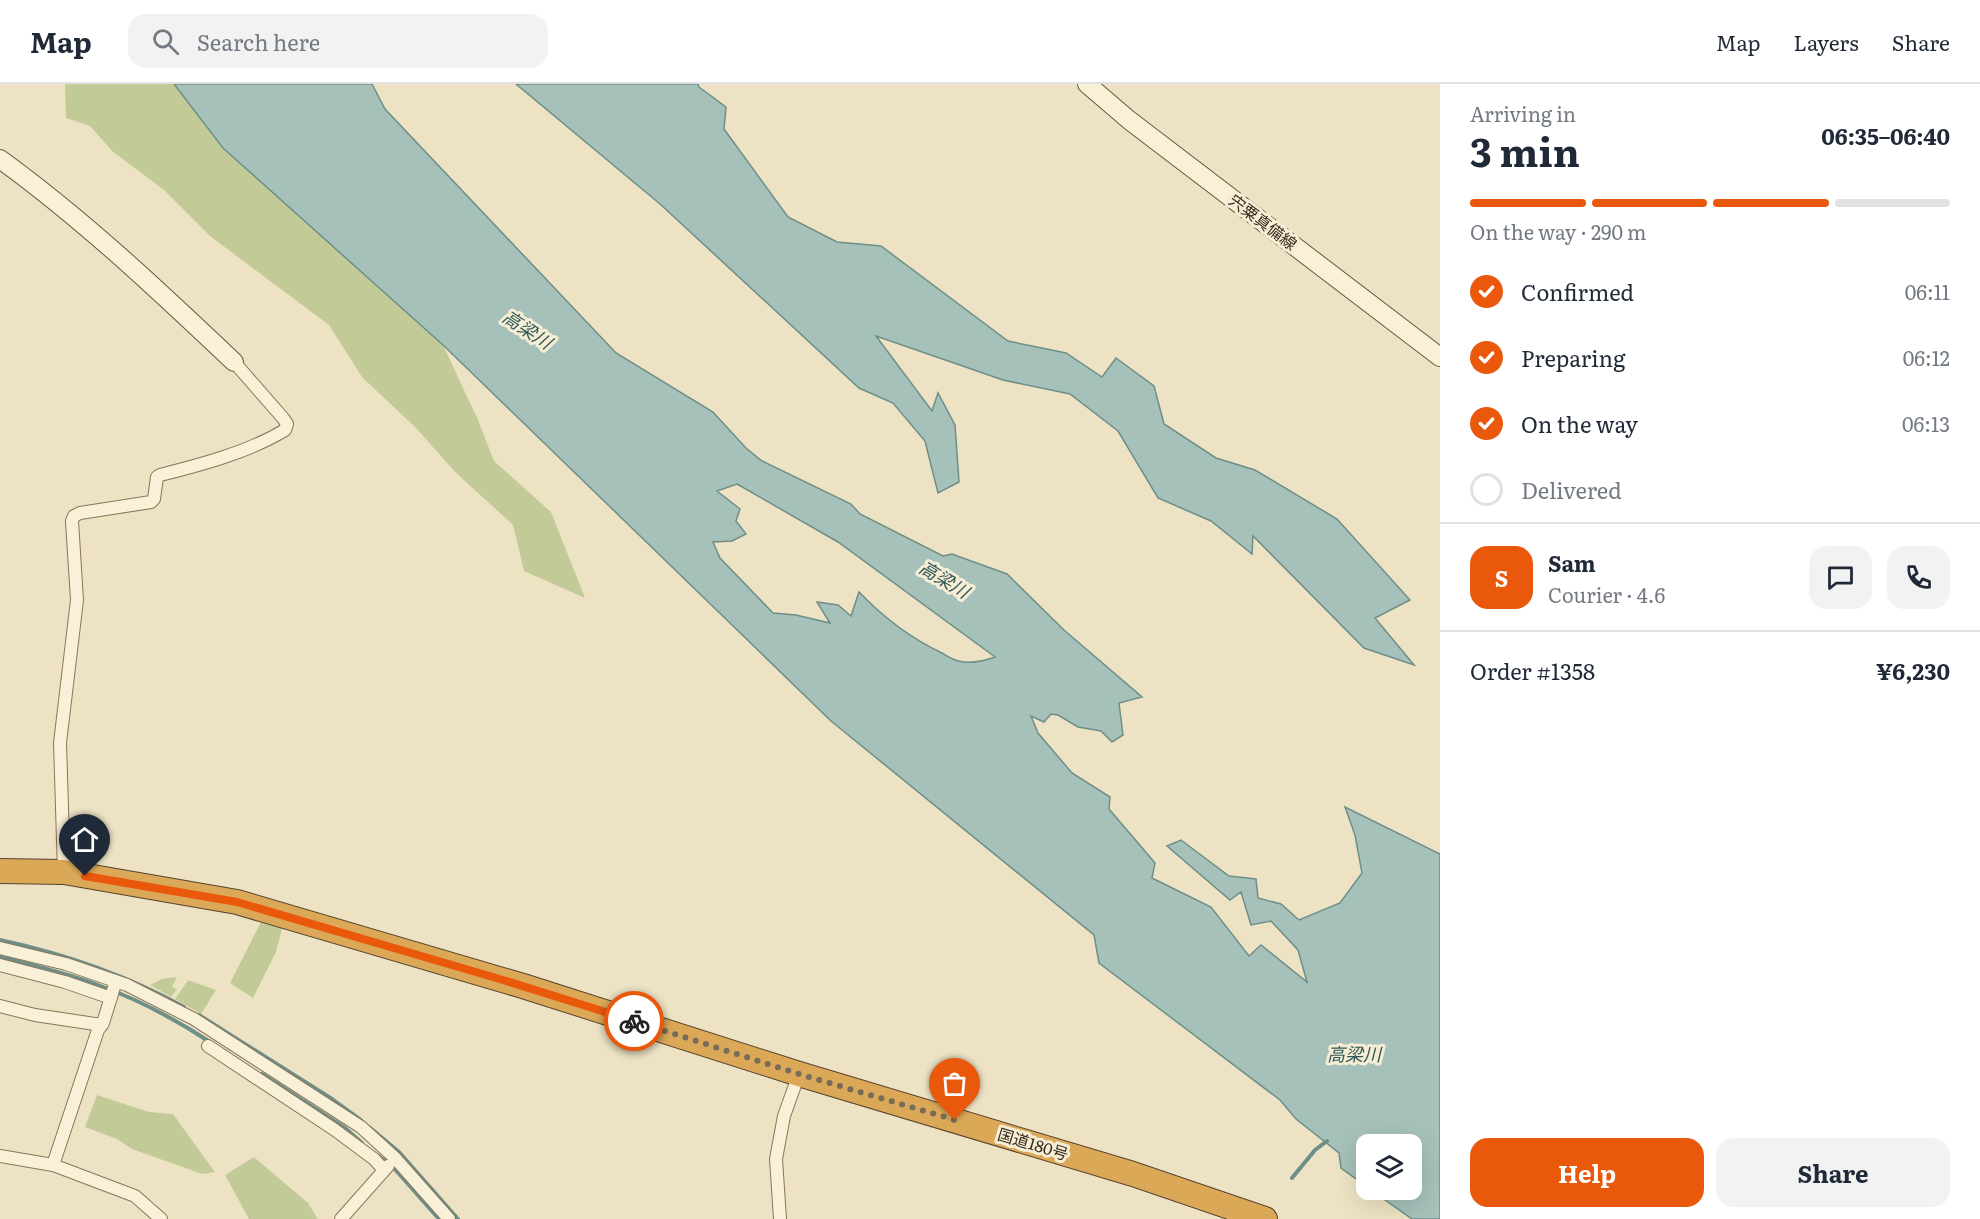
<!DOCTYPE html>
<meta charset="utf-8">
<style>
:root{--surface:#fff;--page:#f2f2f3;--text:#1f2937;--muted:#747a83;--line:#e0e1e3;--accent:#ea580c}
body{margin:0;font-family:Literata,"Noto Sans JP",serif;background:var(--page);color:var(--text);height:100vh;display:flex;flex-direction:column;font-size:22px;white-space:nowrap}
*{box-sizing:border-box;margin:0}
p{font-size:20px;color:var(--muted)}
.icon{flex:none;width:33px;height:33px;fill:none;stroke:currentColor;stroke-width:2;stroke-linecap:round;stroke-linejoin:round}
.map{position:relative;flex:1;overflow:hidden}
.side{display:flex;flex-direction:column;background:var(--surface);width:540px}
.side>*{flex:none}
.buttons{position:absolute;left:1356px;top:1050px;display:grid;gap:12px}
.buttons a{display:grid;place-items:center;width:66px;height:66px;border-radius:12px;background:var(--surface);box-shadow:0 6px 24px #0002;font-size:30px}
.pin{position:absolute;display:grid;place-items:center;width:51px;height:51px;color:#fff;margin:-62px -26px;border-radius:50% 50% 50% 0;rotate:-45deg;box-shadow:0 0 6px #0007}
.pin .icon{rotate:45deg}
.courier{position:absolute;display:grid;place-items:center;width:60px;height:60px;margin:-30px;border:4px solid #ea580c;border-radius:50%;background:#fff;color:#222;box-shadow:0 2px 8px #0007}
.head em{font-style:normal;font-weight:700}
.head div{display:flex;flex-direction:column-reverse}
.head{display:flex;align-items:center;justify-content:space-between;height:102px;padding:0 30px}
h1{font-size:39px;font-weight:700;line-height:45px}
.bar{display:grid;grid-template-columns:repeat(4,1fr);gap:9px 6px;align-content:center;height:72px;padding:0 30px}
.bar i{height:8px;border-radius:4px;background:var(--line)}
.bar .selected{background:var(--accent)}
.bar p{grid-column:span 4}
.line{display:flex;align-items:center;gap:15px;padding:0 30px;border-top:2px solid var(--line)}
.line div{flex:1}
.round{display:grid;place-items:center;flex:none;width:63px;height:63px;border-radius:18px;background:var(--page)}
ol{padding:0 30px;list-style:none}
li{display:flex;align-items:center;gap:18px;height:66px}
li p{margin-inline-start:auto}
li .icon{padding:6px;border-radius:50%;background:var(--accent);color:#fff;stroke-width:4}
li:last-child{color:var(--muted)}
li i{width:33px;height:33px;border:3px solid var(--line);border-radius:50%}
.primary-button{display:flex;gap:12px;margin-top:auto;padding:12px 30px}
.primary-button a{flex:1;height:69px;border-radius:18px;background:var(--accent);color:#fff;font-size:24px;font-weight:700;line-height:69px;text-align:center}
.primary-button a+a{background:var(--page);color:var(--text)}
header{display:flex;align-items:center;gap:36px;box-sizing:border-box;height:84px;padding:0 30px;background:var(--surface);border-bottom:2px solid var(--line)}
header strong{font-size:28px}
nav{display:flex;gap:33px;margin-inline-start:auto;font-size:21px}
.search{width:420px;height:54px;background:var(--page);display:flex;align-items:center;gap:15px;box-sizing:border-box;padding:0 21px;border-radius:18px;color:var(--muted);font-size:22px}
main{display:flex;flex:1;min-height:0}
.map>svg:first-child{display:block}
.green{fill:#c2cb98}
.water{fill:#a6c0ba;stroke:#6d8f88;stroke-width:1.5;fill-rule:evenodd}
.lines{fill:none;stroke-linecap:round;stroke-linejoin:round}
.stream{stroke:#6d8f88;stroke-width:4}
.street-casing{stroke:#88755b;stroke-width:14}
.secondary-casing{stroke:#69563e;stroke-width:20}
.highway-casing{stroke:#55432f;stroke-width:26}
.street{stroke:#f8f0d7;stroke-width:12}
.secondary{stroke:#f8f0d7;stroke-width:18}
.highway{stroke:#daa857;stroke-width:24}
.done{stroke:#776c59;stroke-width:6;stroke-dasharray:0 10.8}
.route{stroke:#ea580c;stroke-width:8}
.labels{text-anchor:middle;stroke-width:6;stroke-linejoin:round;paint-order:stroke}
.street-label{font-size:16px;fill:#382c1f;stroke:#f5edd4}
.water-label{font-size:18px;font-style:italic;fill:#2e5757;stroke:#f5edd4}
</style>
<header>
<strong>Map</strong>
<div class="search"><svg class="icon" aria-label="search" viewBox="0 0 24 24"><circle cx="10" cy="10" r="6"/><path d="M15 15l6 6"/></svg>Search here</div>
<nav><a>Map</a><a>Layers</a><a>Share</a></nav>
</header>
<main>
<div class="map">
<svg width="1440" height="1135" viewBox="0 0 1440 1135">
<rect width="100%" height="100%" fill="#ede3c4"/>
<path class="green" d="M65,0H174L223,64L443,261L478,336L494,377L551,428L585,514L524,487L513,441L455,388L416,344L362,293L329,241L210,152L164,106L112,67L90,42L66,34Z
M262,836L283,841L276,868L253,914L230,899Z
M177,893L172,903L177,905L171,913L150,901L162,895Z
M188,896L216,906L201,930L175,915Z
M97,1011L149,1028L173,1030L215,1088L202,1090L132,1065L117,1055L85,1043Z
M254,1073L308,1119L318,1135H249L225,1091Z"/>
<path class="water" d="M174,0H372L385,25L616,269L713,328L746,364L762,377L851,420L860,430L943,472L952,470L1007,490L1064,546L1142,613L1119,619L1123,651L1112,658L1101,647L1078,643L1058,631L1051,630L1044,638L1031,632L1038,649L1072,689L1110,713L1109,725L1155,779L1152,794L1211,823L1249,872L1261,861L1307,898L1298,866L1271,837L1251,841L1241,808L1230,816L1167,762L1181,756L1229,792L1256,795L1258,814L1281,820L1299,836L1340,819L1362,789L1355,751L1345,723L1440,770V1135H1412L1371,1106H1412V1060H1366V1102L1341,1084L1339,1069L1296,1035L1280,1016L1099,879L1094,851L831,637L443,261L223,64ZM737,400L838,458L995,573C984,577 971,580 959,577C953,576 947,572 942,569C910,554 883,533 859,508L851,532L838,521L817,518L830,539L796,531L773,529L720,474L713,458L732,457L746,450L736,437L740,425L717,407Z
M516,0H698L699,3L726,23L724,45L788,133L837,158L881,162L1008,257L1066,269L1102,293L1116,274L1154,302L1164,340L1216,374L1255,386L1337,435L1410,516L1375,534L1414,581L1364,564L1253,452L1252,470L1211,437L1158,414L1118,347L1070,310L1003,296L876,252L932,327L938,309L955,341L959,398L938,409L925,357L893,319L859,304L660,120Z"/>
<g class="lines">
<path class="stream" d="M0,856C65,870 126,891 184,923
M0,873C33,881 66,889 98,901C137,915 175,935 210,958
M199,931L332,1015L361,1036
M262,990L345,1044L362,1059
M369,1043L399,1068L458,1135
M377,1071L393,1083L439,1135
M1292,1094L1315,1066L1327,1057"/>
<defs>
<path id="street" d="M64,788L60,659L77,516L72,437L74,432L80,429L151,418L154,415L157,393L160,391C200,381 249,368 285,346L287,340L283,334L234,278
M0,864L66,880L127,901L194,935L361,1043L395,1074L449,1135
M0,881L65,898L111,914
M0,922L35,931L102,941
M208,962L335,1046L374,1075L384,1086
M0,1072L53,1081L135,1112L161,1135
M53,1081L98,946L103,939L116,897
M341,1135L388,1082
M780,1135L776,1075L784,1032L799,990"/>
<path id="secondary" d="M1087,0L1129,36L1440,273
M0,75C84,136 159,207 234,278"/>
<path id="highway" d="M0,787L64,788L237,818L523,902L799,990L1133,1090L1265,1135"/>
</defs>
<use href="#street" class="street-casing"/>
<use href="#secondary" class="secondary-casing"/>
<use href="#highway" class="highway-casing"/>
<use href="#street" class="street"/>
<use href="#secondary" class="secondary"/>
<use href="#highway" class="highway"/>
</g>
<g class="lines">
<path class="done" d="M634,937L799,990L955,1036"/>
<path class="route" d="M85,792L237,818L503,896L634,937"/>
</g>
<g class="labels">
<g class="street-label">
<text transform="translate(1263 138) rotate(37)" y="6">宍粟真備線</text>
<text transform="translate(1033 1060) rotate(17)" y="6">国道180号</text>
</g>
<g class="water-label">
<text transform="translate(527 246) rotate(33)" y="6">高梁川</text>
<text transform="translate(944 496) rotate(31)" y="6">高梁川</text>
<text x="1354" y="977">高梁川</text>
</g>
</g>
</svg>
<div class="buttons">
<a><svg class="icon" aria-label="layers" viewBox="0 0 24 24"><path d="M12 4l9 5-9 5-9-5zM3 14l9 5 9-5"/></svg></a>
</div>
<div class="pin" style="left:955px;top:1036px;background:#ea580c"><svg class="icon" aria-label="bag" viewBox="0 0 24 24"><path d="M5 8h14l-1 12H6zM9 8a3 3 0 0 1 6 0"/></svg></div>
<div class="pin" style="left:85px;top:792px;background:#1f2937"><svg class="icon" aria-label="home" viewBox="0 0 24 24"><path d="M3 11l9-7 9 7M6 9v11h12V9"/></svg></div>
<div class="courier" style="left:634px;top:937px"><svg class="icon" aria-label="bike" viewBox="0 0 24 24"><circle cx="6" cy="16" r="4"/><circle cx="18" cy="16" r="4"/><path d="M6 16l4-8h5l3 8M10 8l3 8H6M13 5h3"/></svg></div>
</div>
<section class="side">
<div class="head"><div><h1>3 min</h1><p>Arriving in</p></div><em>06:35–06:40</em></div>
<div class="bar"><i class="selected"></i><i class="selected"></i><i class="selected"></i><i></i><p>On the way · 290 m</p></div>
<ol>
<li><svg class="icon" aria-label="check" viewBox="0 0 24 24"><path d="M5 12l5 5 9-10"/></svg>Confirmed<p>06:11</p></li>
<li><svg class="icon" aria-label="check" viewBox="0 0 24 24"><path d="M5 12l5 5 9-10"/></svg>Preparing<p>06:12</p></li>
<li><svg class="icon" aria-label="check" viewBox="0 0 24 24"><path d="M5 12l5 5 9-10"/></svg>On the way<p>06:13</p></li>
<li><i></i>Delivered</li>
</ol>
<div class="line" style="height:108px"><b class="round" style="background:var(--accent);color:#fff">S</b><div><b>Sam</b><p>Courier · 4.6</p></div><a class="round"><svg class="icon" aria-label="chat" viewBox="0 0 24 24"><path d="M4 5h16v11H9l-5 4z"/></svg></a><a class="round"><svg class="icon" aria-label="phone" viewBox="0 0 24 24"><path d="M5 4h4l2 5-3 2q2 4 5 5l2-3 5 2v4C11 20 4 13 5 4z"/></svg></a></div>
<div class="line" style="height:78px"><div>Order #1358</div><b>¥6,230</b></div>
<div class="primary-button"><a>Help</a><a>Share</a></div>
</section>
</main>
